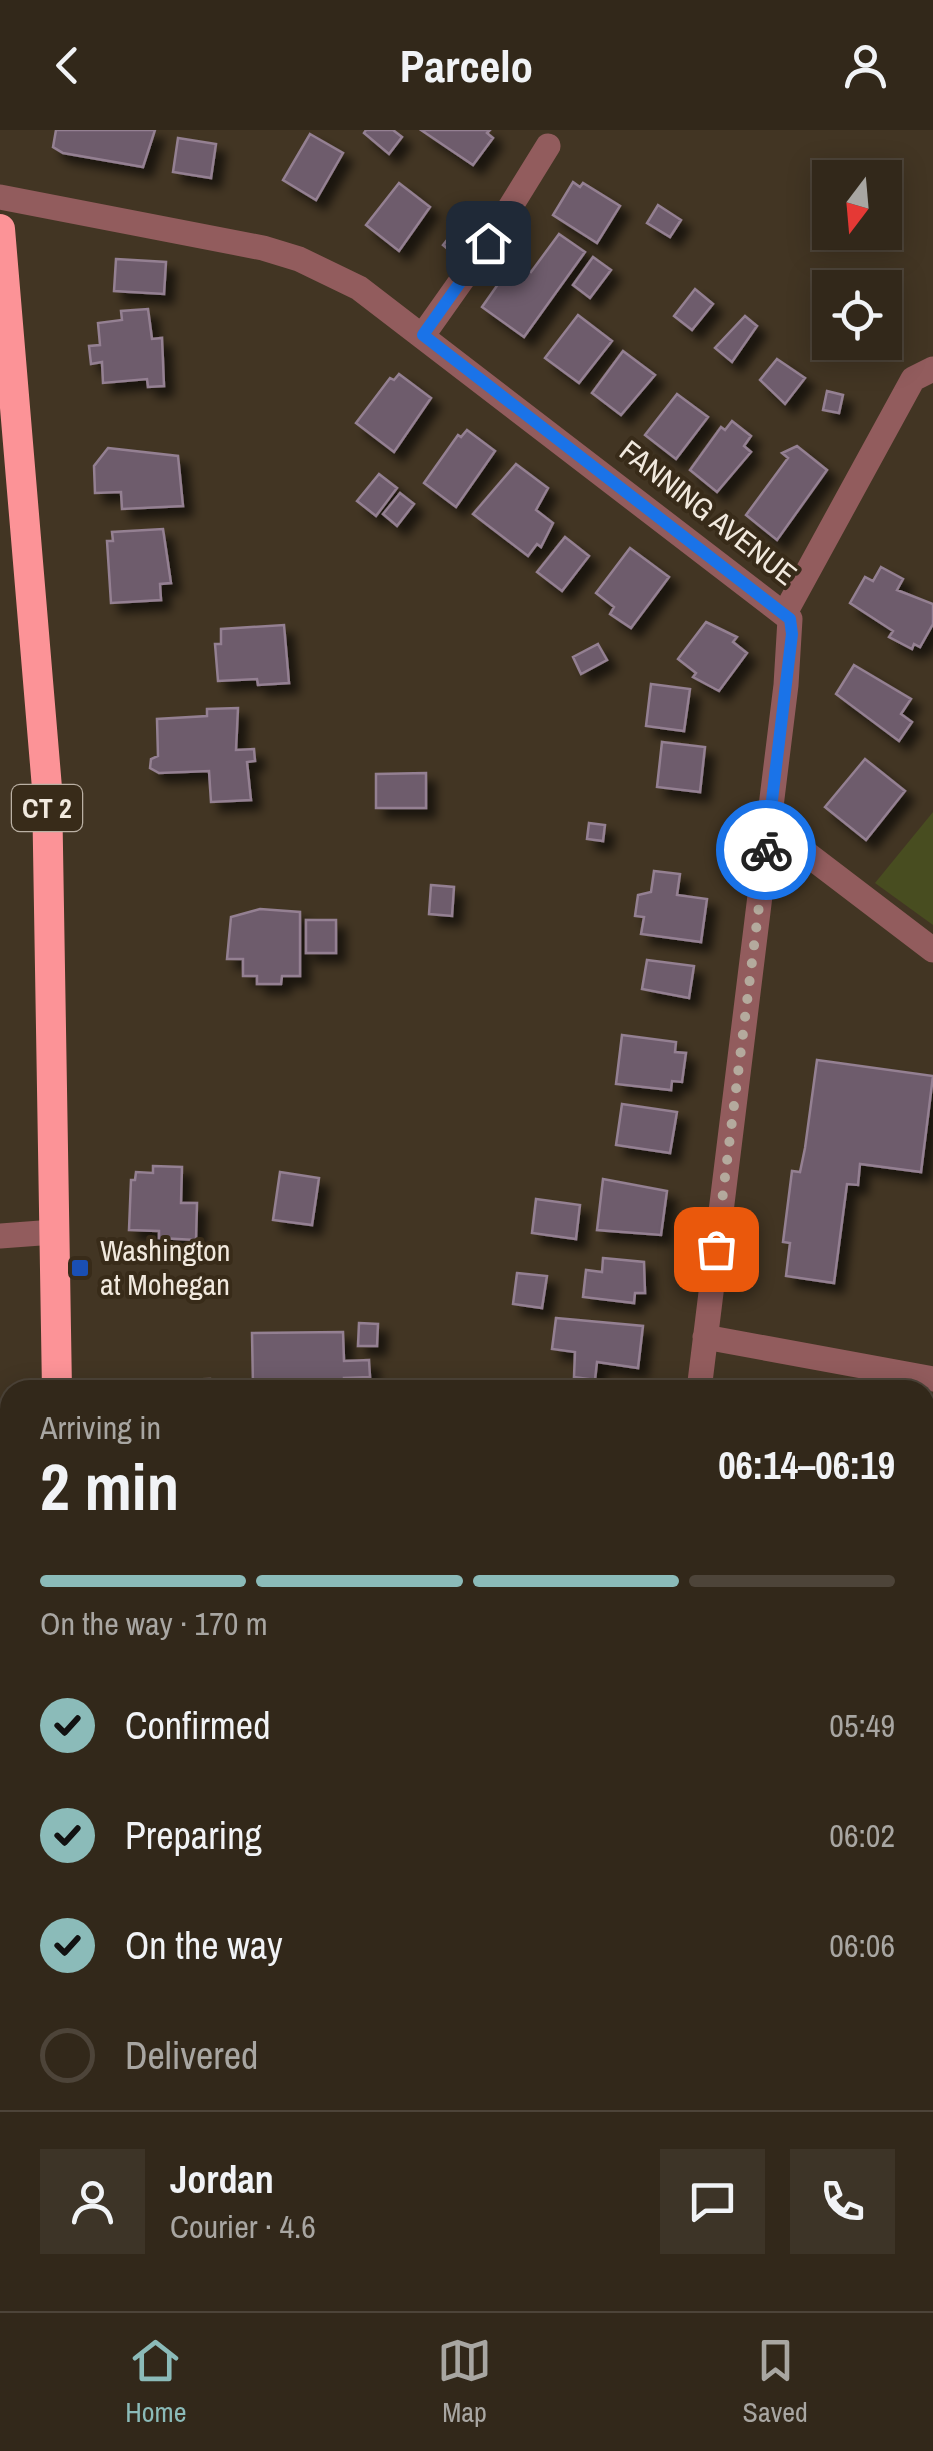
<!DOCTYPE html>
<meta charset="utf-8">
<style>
:root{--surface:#32281a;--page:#3d3427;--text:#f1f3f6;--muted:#a8a6a2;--line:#4d4439;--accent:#8bbbb9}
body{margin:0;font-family:"Archivo Narrow",sans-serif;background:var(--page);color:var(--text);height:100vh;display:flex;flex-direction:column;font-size:38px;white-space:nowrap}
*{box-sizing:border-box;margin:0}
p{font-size:32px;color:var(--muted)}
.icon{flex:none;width:55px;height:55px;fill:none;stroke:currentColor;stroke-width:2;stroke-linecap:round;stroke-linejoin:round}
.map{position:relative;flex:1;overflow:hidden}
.drawer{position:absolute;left:0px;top:1250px;width:935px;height:932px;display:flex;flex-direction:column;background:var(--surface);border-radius:30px 30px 0 0;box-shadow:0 5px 25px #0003,0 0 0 2px var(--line)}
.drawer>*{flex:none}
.needle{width:65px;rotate:196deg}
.buttons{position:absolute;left:812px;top:30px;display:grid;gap:20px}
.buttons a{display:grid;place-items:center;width:90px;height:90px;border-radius:0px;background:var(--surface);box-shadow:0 5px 25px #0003,0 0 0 2px var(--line);font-size:50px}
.pin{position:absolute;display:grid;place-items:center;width:85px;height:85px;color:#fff;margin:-42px;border-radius:20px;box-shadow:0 5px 15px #0006}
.courier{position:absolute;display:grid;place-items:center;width:100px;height:100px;margin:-50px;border:8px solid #1a73e8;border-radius:50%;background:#fff;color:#222;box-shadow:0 2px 12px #0007}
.overview em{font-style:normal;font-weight:700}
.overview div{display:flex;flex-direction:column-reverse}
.overview{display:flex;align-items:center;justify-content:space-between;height:170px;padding:0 40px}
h1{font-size:65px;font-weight:700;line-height:75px}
.bar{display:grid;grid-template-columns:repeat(4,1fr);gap:15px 10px;align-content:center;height:120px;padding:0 40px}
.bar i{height:12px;border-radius:8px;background:var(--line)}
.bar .selected{background:var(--accent)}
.bar p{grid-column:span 4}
.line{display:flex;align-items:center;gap:25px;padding:0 40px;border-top:2px solid var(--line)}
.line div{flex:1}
.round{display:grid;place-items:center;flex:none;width:105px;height:105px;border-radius:0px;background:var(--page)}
ol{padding:0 40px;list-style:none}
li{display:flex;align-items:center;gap:30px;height:110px}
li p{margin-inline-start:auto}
li .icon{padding:10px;border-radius:50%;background:var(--accent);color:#111;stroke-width:4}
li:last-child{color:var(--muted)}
li i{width:55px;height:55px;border:5px solid var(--line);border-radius:50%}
header{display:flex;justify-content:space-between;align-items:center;height:130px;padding:0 40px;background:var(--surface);font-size:45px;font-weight:700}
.dock{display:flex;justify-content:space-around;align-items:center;height:140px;border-top:2px solid var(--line);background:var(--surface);font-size:28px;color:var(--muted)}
.dock a{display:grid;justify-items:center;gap:5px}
.dock .selected{color:var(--accent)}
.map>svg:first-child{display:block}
.medical{fill:#4c3f32}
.green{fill:#484d20}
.building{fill:#6e5b6c;stroke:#948092;stroke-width:2.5;filter:url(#shadow)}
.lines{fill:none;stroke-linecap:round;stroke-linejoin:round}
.minor{stroke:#925c5d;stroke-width:25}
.highway{stroke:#fc9397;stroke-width:30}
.done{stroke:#b4aa9d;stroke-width:10;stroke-dasharray:0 18}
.route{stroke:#1a73e8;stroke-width:12}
.transit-dot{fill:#1a4fb4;stroke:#382b19;stroke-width:4}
.labels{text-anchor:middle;stroke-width:8;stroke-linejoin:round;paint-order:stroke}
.shield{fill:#382b19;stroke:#bab0a3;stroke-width:2.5}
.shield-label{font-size:28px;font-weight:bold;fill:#f1e9de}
.street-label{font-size:30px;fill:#f1e9de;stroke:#382b19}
.poi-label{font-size:30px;fill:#f1e9de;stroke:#382b19;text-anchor:start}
</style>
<header><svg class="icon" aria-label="back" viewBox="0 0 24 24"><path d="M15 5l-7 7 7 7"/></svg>Parcelo<svg class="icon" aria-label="person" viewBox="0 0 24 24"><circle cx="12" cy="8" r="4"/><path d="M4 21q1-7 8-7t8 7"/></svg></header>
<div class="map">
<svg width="933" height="2181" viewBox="0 0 933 2181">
<defs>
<filter id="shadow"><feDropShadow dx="9" dy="9" stdDeviation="5" flood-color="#0009"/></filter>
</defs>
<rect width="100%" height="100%" fill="#423523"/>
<path class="medical" d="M925,2128L933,2134V2181H307L316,2172H925Z"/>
<path class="green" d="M933,682V795L875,753Z"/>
<path class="building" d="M56,0H155L143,37L63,23L53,17Z
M366,0H393L402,7L389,24L364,3Z
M421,0H490L487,3L493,8L473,35Z
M310,4L343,23L316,70L283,50Z
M178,8L216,14L211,48L173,42Z
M573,52L580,57L583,53L620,76L597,113L553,85Z
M399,53L430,77L399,121L366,95Z
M658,75L681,90L670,107L647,93Z
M463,90L477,101L456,126L443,115Z
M559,104L585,122L524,207L482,177L515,130L531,142Z
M593,127L611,140L590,168L573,155Z
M116,129L166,132L164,164L114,161Z
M695,159L713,174L692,200L674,186Z
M148,179L152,209L162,208L164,256L148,257L147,249L103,253L102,232L91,234L89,216L100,215L98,193L122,190L121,181Z
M578,185L612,211L579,253L545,228Z
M745,186L757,196L732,232L715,218Z
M623,221L655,245L621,285L592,263Z
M777,229L805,248L785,274L760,250Z
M399,244L431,268L394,322L356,293L390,248L394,250Z
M827,261L843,265L839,283L823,280Z
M677,264L708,287L676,329L645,305Z
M732,291L751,306L744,316L751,322L717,362L690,340L721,297L725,300Z
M467,300L495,321L456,377L424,353L458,305L461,307Z
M797,316L827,340L777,410L746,385L788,328L782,323Z
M108,318L178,326L183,376L122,379L121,362L95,363L94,336Z
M516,334L548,358L536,380L553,393L541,417L537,414L528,426L473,384Z
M379,344L397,358L376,386L357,371Z
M400,363L414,374L397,396L383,384Z
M163,399L171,453L160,454L161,470L111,473L107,411H113L112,402Z
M565,407L589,426L562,461L537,442Z
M630,418L669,447L631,498L610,484L614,477L596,463Z
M881,437L903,449L897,460L933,474V494L920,517L914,514L912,519L889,507L893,501L850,473L865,447L873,451Z
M706,492L737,507L733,512L747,523L719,561L693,547L696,543L678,529Z
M284,495L289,553L258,555L257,549L218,551L215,514H221V499Z
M598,514L607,530L581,544L573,527Z
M854,535L911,569L901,584L912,592L899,611L836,564Z
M651,554L690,559L684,601L646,596Z
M238,578L236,620L254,619L255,631L247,632L251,670L211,672L209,641L159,643L150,638L151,629L158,626L157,589L207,586V579Z
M662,612L705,617L700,662L657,657Z
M865,629L905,661L866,710L825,677Z
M426,643V678H376V644Z
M589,693L605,695L603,711L587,709Z
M654,741L680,744L677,765L707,769L701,812L641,804L644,787L635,786L638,765L651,762Z
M431,755L454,757L452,786L429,784Z
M260,779L300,782V846H282L281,854H257V846H243V829H227L231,787Z
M306,790H336V823H306Z
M647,830L694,836L689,868L642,859Z
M622,905L676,912L675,922L686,923L682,952L672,951L671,960L616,954Z
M817,930L933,946L921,1042L860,1034L858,1055L847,1054L834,1153L786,1146L790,1113L783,1112L792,1041L800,1042L805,1018Z
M622,974L677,982L670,1023L616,1015Z
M153,1036L182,1037L181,1073H197L196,1110L159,1108V1101L129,1100L131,1050H135L136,1042L153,1043Z
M280,1042L319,1048L312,1095L273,1090Z
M603,1049L667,1061L661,1105L597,1100Z
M536,1069L580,1075L576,1109L532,1103Z
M603,1128L644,1132L645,1163H635L634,1173L583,1167L586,1140L602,1142Z
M517,1143L547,1146L542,1178L513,1174Z
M556,1188L643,1196L638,1238L597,1232L595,1250L574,1247L575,1222L552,1219Z
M359,1193L378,1194L377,1216H358Z
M343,1202L344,1231L369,1230L370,1247L344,1248L345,1260H174V1250L210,1249L211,1257L253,1256L252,1203Z
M933,1623V1696L931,1697L925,1686V1628Z
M933,1874V2022L925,2030V1876L928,1879Z"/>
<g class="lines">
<path class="minor" d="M0,67L263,118L299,129L359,158L790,489L786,555L699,1260
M423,205L488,113L548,16
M785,483L913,249L933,239
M769,695L933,820
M0,1106L54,1102
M705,1207L933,1249
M0,1547L10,1548
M925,1817L933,1813
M925,2169L933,2174
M409,2172L411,2181
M266,2181L276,2172"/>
<path class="highway" d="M0,99L47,658L57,1260
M77,2172V2181"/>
</g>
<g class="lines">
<path class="done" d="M716,1119L766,720"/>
<path class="route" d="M488,113L423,205L790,489L792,504L766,720"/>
</g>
<rect class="transit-dot" x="70" y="1128" width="20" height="20" rx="5"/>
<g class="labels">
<rect class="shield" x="12" y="655" width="70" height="46" rx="8"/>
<g class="shield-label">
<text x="47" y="688">CT 2</text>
</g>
<g class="street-label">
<text transform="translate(708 383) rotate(38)" y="10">FANNING AVENUE</text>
</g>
<g class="poi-label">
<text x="100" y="1131">Washington<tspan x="100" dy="34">at Mohegan</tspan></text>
</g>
</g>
</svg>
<div class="buttons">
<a><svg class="needle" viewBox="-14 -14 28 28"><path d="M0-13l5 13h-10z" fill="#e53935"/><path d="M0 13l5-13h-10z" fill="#a8a6a2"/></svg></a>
<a><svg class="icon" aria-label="locate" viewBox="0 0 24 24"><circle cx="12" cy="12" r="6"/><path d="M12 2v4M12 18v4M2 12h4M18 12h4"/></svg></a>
</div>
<div class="pin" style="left:716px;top:1119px;background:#ea580c"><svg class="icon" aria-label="bag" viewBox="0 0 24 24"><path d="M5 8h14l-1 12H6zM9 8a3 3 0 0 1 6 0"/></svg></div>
<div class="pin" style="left:488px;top:113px;background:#1f2937"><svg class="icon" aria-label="home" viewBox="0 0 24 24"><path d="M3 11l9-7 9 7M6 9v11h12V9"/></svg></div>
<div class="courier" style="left:766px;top:720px"><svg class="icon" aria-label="bike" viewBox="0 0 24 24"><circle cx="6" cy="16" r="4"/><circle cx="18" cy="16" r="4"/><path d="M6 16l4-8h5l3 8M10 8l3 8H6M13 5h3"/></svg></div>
<section class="drawer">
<div class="overview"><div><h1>2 min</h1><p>Arriving in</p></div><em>06:14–06:19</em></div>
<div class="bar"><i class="selected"></i><i class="selected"></i><i class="selected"></i><i></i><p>On the way · 170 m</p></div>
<ol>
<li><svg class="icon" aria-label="check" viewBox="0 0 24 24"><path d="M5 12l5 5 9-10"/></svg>Confirmed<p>05:49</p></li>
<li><svg class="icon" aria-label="check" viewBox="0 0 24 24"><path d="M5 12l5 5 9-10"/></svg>Preparing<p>06:02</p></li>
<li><svg class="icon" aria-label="check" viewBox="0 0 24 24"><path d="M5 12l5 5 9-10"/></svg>On the way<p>06:06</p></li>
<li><i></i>Delivered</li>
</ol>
<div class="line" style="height:180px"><a class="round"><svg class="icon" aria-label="person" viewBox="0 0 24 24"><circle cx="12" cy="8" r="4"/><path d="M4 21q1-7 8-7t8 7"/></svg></a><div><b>Jordan</b><p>Courier · 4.6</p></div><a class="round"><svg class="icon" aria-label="chat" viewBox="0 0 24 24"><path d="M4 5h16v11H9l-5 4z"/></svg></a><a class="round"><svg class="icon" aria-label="phone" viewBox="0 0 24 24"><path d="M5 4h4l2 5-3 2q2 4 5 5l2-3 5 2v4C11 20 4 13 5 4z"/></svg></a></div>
</section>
</div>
<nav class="dock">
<a class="selected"><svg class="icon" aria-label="home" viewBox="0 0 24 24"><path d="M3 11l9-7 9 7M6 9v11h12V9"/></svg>Home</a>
<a><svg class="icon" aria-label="map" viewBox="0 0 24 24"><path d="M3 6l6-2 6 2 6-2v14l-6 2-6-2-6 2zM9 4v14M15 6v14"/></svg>Map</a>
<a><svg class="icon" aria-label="saved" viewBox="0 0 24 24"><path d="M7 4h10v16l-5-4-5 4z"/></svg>Saved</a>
</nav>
